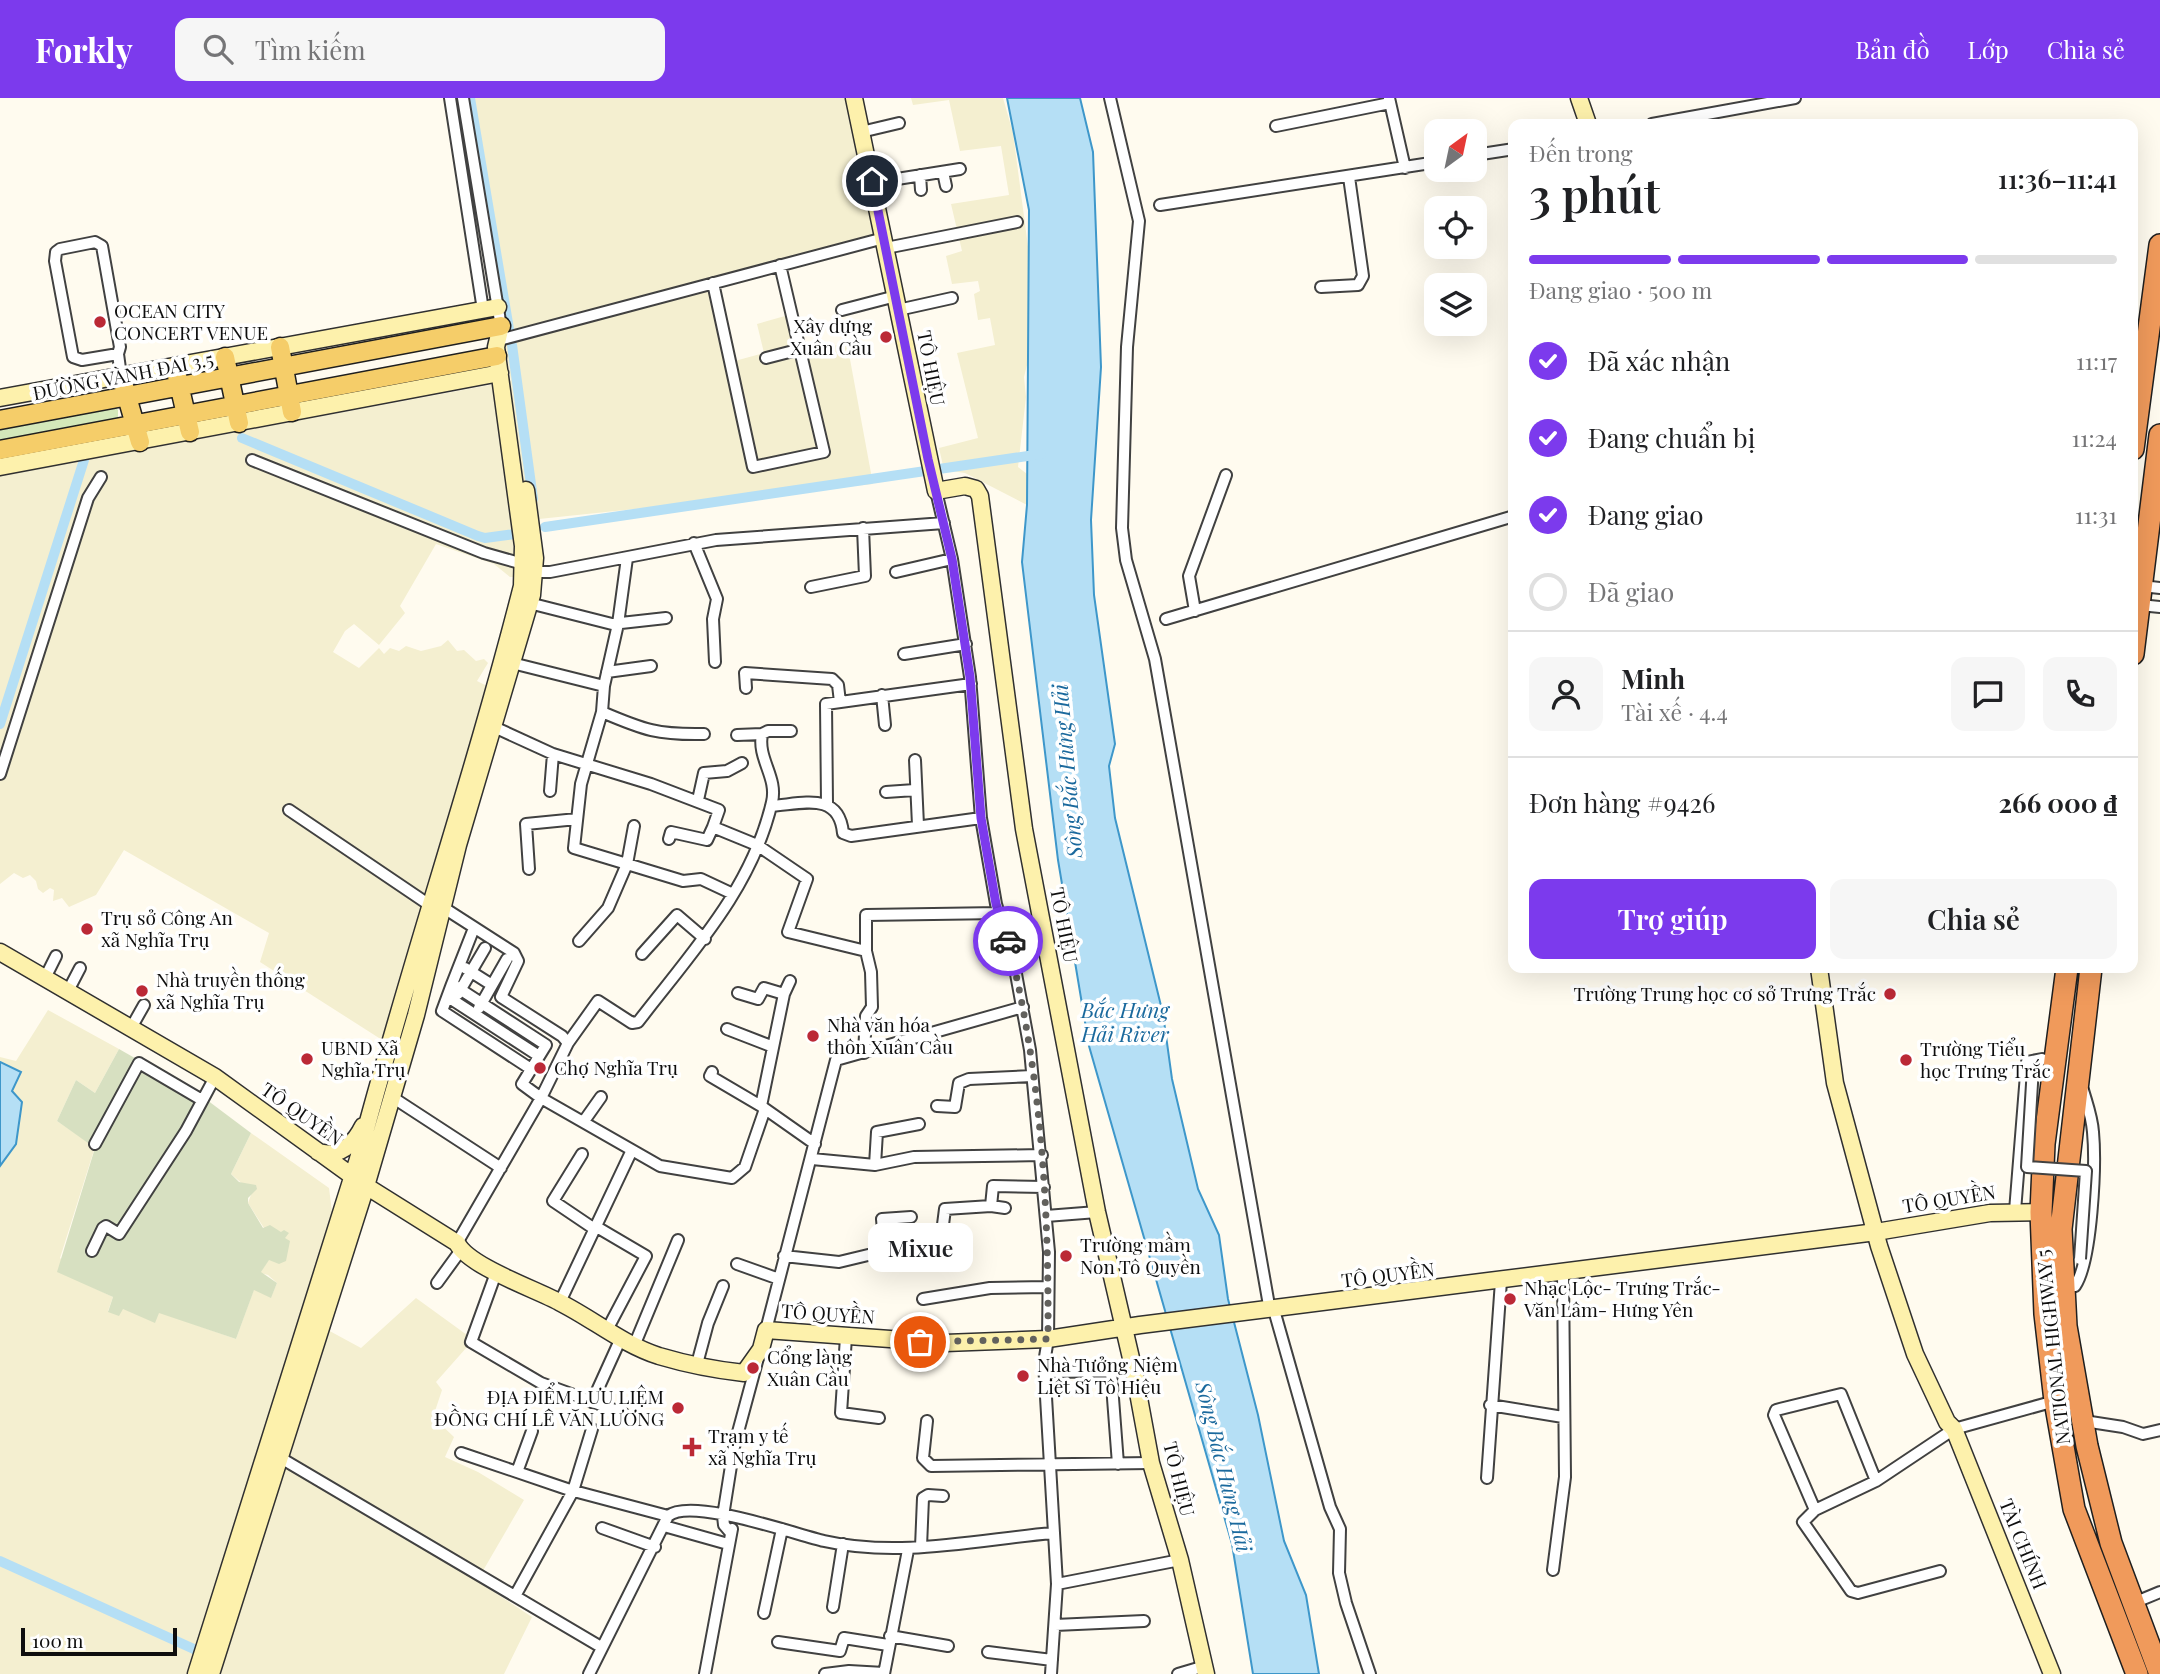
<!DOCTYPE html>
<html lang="vi">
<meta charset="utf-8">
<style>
:root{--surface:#fff;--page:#f6f6f6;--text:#202124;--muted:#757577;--line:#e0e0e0;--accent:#7c3aed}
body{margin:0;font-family:"Playfair Display",serif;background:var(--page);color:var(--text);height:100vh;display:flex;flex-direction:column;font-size:26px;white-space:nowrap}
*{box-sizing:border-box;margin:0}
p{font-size:23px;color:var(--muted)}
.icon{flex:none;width:38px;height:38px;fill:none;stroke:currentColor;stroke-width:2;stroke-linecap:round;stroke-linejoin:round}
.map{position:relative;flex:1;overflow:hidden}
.drawer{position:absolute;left:1508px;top:21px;width:630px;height:854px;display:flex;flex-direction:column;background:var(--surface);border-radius:14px;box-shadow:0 7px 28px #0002}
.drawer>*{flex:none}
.needle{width:46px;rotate:33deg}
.fabs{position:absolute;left:1424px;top:21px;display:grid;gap:14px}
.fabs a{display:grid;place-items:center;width:63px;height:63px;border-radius:14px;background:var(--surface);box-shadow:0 7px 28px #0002;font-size:35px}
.scale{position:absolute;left:21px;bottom:18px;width:156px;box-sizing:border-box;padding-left:7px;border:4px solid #0e0e0e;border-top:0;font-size:19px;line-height:24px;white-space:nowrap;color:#0e0e0e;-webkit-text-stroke:5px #fff;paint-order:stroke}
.pin{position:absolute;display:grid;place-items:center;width:60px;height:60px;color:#fff;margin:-30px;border:4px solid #fff;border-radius:50%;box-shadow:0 2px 7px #0007}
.courier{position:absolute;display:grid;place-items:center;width:70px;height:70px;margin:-35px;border:5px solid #7c3aed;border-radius:50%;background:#fff;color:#222;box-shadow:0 2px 9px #0007}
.bubble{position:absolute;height:49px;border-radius:14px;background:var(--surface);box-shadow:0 7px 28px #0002;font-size:23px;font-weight:600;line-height:49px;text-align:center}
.headline em{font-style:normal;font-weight:600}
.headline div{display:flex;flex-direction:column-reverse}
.headline{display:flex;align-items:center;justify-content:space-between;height:119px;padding:0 21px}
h1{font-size:46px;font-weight:600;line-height:52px}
.bar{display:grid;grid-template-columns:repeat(4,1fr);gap:10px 7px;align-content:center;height:84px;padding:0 21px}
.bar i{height:9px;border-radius:5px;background:var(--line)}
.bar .selected{background:var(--accent)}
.bar p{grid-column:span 4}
.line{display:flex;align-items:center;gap:18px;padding:0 21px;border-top:2px solid var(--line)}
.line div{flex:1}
.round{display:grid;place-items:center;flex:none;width:74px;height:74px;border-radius:14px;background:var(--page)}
ol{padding:0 21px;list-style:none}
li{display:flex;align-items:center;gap:21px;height:77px}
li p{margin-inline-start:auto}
li .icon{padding:7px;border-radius:50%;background:var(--accent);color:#fff;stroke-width:4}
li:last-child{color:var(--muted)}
li i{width:38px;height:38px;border:4px solid var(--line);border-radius:50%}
.cta{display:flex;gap:14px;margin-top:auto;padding:14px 21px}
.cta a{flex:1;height:80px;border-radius:14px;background:var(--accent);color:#fff;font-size:28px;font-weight:600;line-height:80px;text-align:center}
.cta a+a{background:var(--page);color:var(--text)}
header{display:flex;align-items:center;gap:42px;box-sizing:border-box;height:98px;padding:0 35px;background:var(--accent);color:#fff}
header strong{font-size:33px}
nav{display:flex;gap:38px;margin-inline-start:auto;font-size:24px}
.search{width:490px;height:63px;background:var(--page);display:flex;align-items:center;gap:18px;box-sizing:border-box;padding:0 24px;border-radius:14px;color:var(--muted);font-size:26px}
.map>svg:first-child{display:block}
.farmland{fill:#f4efd0}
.green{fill:#d4e8ba}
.cemetery{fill:#d7e0c1}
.water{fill:#b5dff5;stroke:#3e97ca;stroke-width:2}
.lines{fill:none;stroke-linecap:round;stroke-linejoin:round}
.canal{stroke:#b5dff5;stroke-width:10}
.street-casing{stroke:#414141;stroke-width:14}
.secondary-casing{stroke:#303030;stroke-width:19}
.primary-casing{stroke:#1f1f1f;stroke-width:21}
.highway-casing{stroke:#1f1f1f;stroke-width:24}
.street{stroke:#fff;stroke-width:10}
.secondary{stroke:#fdf1ac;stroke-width:16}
.primary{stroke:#f5cd69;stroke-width:18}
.highway{stroke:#f09a5b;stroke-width:21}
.street-bridge-casing{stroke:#414141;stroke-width:14;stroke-linecap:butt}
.street-bridge{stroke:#fff;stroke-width:10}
.done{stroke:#62615d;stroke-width:7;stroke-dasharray:0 12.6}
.route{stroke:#7c3aed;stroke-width:9}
.poi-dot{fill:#bb2936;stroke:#fff;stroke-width:2.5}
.labels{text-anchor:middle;stroke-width:7;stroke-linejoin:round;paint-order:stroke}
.poi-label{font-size:19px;fill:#0e0e0e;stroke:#fff;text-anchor:start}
.street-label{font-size:19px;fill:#0e0e0e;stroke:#fff}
.water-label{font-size:21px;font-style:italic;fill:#1a699d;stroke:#fff}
</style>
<header>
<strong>Forkly</strong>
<div class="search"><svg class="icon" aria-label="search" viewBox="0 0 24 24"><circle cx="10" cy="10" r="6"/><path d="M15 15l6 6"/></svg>Tìm kiếm</div>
<nav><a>Bản đồ</a><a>Lớp</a><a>Chia sẻ</a></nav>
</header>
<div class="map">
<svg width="2160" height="1576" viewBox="0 0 2160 1576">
<rect width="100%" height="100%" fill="#fffbef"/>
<path class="farmland" d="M463,0H854L884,140L713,185L731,264L764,255L757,226L792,216L802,255L847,245L873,386L520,423L523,479H510L494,466L436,446L400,508L405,515L379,547L354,526L345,533L333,554L359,570L379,550L384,556L390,550L399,553L406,548L421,553L441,548L448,542L457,553L464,552L476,563L484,561L488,565L477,583L493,591L390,947L260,864L269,835L124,752L96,797L69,809L62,800L53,803L54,792L50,790L43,795L38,791L36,783L30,777L23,780L14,775L0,786V378L511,283Z
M911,0H1003L1013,35L1034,194L1030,255L1024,279L1026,299L1018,369L1027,376V407L965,375L944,372L939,350L978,340L957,255L995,247L990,220L978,222L974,196L980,193L978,183L952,186L946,158L962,153L951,106L1009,97L1001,48L960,53L949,2L913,7Z
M48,912L119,951L95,995L76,982L57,1023L95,1049L60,1160L92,1189L113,1199L108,1213L122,1211L159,1214L236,1241L254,1191L271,1199L277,1185L268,1177L260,1175L269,1161L286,1151L285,1140L281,1134L264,1130L248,1105L252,1094L231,1076L251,1035L329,1090L332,1114L302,1218L361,1250L416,1200L467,1237V1249L436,1284L442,1292L433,1319L454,1339L445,1359L478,1374L524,1402L477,1483L532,1519L504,1576H0V959L16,963Z"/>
<path class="green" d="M115,309L118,312V320L0,342V331Z"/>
<path class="cemetery" d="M119,951L203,999L251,1035L231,1076L239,1084L256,1087L257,1091L248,1100V1105L263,1130L270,1127L281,1134L284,1132L289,1135L285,1140L290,1143L286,1163L279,1166L269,1162L261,1174L277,1185L271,1200L254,1192L236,1241L159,1215L155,1225L123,1211L119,1218L108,1214L113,1199L57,1174L95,1050L57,1023L76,982L95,995Z"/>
<path class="water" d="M1007,0H1080L1093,54L1101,269L1091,422L1094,497L1115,646L1109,668L1115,720L1163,916L1172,981L1198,1091L1219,1137L1228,1201L1258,1317L1284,1443L1306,1497L1319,1576H1253L1232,1446L1089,948L1058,762L1022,464L1027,407L1029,112Z
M0,964L21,974L12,993L22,1004L16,1046L0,1068Z"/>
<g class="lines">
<path class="canal" d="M470,0L509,231
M512,247L533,401
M242,340L478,438L485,440L515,436
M545,429L1041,356
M0,626L84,362
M0,1463L196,1552"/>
<defs>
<path id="street" d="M450,0L483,212
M463,0L503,241L884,140
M1110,0L1139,123L1127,249L1122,430L1126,462L1155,561L1270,1213
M1389,0L1405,70
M1652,26L1795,0
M1276,28L1390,5
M861,34L899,25
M1475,57L1514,51
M943,74L946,88
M920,77L921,92
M872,85L960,71
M1160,107L1437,64
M886,150L1017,124
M713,185L753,369L824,354L780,167
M1321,189L1358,187L1363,178L1349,79
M842,212L896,198
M898,212L952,200
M118,256L82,262L73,259L55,163L56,154L60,151L95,144L102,148L120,249L118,256L121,278
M766,260L801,251
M252,362L484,455L523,466
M936,393L952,461L970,579L981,720L996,806L1014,865L1030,952L1049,1154L1048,1241L1044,1265L1057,1486L1051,1576
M694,445L717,501L713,521L715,564
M534,474H550L716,442L944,425
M896,474L952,461
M2142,488L2160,490
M811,489L865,478L863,430
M529,505L612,526L666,520
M2140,507L2160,509
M1195,513L1189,478L1226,377
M1166,521L1514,418
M904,556L966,546
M512,565L604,588L618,526L627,460
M607,574L651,568
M746,590L745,575L832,581L838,587L840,604
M882,597L885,627
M602,614L604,588
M494,629L553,656L651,686L719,712L713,729L757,747L807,781L788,834L866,853
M762,636L768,633H791
M915,662L918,727
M0,676L88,400L101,379
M550,693L553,656
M886,694L915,692
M698,702L704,675L727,673L742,665
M827,705L826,606L971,586
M771,708C802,706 839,693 843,735L851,738L981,720
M289,712L431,808
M634,728L627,766L683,783L701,781L733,796
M669,741L671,734L707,742L713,729
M529,771L526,726L577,721
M444,810L514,855L518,863L501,899L562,938L568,945L541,1000L457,1145
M474,830L452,886L546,947L522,986L541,1000L660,1068L732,1080L745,1069L765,1011
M579,843L608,810L627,766L574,750L581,686L602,614C644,632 658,637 704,636
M642,856L677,817L705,841
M465,870L492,887
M45,880L56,858
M452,886L442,913L531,971
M68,893L80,870
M738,895L758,901L764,890L784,896L761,1008
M458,896L485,850
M784,896L790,883
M448,899L539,958
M479,910L507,861
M131,930L144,907
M727,931L771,948
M568,945L598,903L632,925L638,924C691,855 752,791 772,704C778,679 757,661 762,636L737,637
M864,955L866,918L872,909L871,874L866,853V817L1000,815
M712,974L710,978L761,1008L815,1046
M392,999L501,1070
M937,1008L955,1009L959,985L969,981L1032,978
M584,1023L601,999
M95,1046L139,965L202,1002
M582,1056L553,1103L593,1130
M812,1061L875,1067L877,1034L919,1026
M875,1067L914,1059L1042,1057
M991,1108L1005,1110
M2015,1113L2027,964L2042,961
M1046,1118L1097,1114
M595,1128L646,1158L607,1232
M92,1153L103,1130L106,1128L119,1136L186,1033L215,979
M885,1153L882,1121L911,1119
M784,1158L839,1164L889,1152L935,1155L940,1150L945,1111L991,1108L993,1088L1044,1089
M737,1166L779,1181
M496,1175L471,1244L541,1285L623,1315
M437,1185L461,1152
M2075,1188C2092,1163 2096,1066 2093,1034C2092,1019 2087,1006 2083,992
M923,1201L990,1190L1048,1189
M560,1204L632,1052
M1274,1212L1330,1409L1340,1431L1339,1475L1346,1505L1370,1576
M766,1232L836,962L1023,909
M846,1239L841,1315L879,1320
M634,1248L678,1142
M697,1266L708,1225L723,1188
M1045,1274L1134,1273
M1111,1274L1118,1366
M592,1304L621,1240
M1490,1307L1563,1319
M927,1323L923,1360L931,1368L1151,1365
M2084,1323L2123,1329L2143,1336L2160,1332
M461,1355L570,1392L668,1418
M279,1359L601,1549
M517,1374L532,1333
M1487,1380L1501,1183
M1815,1412L1774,1317L1776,1312L1841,1296L1876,1383
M664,1428L728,1446
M602,1430L655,1449
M730,1434L724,1427L723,1418L734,1349L758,1260
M921,1449L923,1400L928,1397L943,1398
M1553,1472L1565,1379L1563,1176
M1940,1473L1858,1495L1851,1493L1803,1424L1815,1412L1876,1383L1954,1331L2055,1303
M1057,1486L1180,1462
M515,1498L573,1393L592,1331
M2131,1506L2160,1494
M833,1509L843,1446
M764,1515L782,1431
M1055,1527L1144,1523
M890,1538L948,1548
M778,1544L840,1553L844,1540L888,1547
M988,1554L1052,1562
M589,1576L668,1418C691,1399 794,1436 824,1443C899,1460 976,1442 1052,1435
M705,1576L732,1431
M825,1576L849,1573L884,1575
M884,1576L908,1452
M1178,1576L1205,1568"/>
<path id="secondary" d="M854,0L936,393L965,388L976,391L980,398L1024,731L1097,1114L1134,1273L1151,1365L1180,1462L1206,1576
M1579,0L1588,26
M0,300L498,209
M0,369L500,275
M0,854L215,979L366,1088L457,1145C468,1168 535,1191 559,1204C593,1221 622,1246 659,1258C686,1266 716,1272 744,1275L761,1251L766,1232L945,1245L1048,1241L1140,1227L1876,1134L1990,1115L2041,1114
M1819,870L1835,985L1879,1148L1915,1256L1947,1324L1954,1331L2052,1576
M318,1054C339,1060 354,1046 363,1028
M196,1576L358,1061C408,869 473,681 522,488L523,448L496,249L501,228
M211,1576L366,1088L416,917L458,747L532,497L535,460L526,392"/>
<path id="primary" d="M280,249L292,314
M225,259L239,325
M175,269L190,334
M121,278L140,344
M0,322L501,228
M0,352L497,258"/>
<path id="highway" d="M2133,351L2160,147
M2133,556L2160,337
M2067,870L2044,1046L2041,1114L2045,1216L2055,1303L2074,1411L2137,1576
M2091,870L2061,1131L2066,1228L2087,1348L2111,1445L2160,1576"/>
</defs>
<use href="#street" class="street-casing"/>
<use href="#secondary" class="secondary-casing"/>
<use href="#primary" class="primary-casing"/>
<use href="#highway" class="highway-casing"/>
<use href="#street" class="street"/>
<use href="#secondary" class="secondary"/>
<use href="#primary" class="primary"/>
<use href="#highway" class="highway"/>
<defs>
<path id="street-bridge" d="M2033,969L2027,1069L2086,1073L2080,1161"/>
</defs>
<use href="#street-bridge" class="street-bridge-casing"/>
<use href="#street-bridge" class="street-bridge"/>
</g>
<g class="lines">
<path class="done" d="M920,1244L1048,1241C1049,1108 1041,973 1008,843"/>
<path class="route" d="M872,83L928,361L952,461L970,579L981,720L996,806L1008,843"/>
</g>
<g class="poi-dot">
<circle cx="100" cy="224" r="7"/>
<circle cx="886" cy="239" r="7"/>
<circle cx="87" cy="831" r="7"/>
<circle cx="142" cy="893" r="7"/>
<circle cx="1890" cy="896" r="7"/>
<circle cx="813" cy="938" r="7"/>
<circle cx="307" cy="961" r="7"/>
<circle cx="1906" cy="962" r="7"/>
<circle cx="540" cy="970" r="7"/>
<circle cx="1066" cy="1158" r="7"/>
<circle cx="1510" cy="1201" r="7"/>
<circle cx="753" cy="1270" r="7"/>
<circle cx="1023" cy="1278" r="7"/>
<circle cx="678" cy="1310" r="7"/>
<path d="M688.5 1338.5h7v7h7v7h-7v7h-7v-7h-7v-7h7z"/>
</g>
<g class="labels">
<g class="poi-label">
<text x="114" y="220">OCEAN CITY<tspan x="114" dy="22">CONCERT VENUE</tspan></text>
<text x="872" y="235" text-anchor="end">Xây dựng<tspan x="872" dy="22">Xuân Cầu</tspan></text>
<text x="101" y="827">Trụ sở Công An<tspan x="101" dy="22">xã Nghĩa Trụ</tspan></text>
<text x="156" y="889">Nhà truyền thống<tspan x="156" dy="22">xã Nghĩa Trụ</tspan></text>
<text x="1876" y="903" text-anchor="end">Trường Trung học cơ sở Trưng Trắc</text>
<text x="827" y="934">Nhà văn hóa<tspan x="827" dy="22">thôn Xuân Cầu</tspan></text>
<text x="321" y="957">UBND Xã<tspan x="321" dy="22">Nghĩa Trụ</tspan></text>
<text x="1920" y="958">Trường Tiểu<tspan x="1920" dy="22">học Trưng Trắc</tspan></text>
<text x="554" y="977">Chợ Nghĩa Trụ</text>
<text x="1080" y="1154">Trường mầm<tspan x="1080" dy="22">Non Tô Quyền</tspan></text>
<text x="1524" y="1197">Nhạc Lộc- Trưng Trắc-<tspan x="1524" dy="22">Văn Lâm- Hưng Yên</tspan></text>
<text x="767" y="1266">Cổng làng<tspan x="767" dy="22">Xuân Cầu</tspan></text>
<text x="1037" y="1274">Nhà Tưởng Niệm<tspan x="1037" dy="22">Liệt Sĩ Tô Hiệu</tspan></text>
<text x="664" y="1306" text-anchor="end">ĐỊA ĐIỂM LƯU LIỆM<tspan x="664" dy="22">ĐỒNG CHÍ LÊ VĂN LƯƠNG</tspan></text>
<text x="708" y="1345">Trạm y tế<tspan x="708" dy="22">xã Nghĩa Trụ</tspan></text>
</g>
<g class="street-label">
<text transform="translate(931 270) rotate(79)" y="7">TÔ HIỆU</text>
<text transform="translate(123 278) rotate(-11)" y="7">ĐƯỜNG VÀNH ĐAI 3.5</text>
<text transform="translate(1064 827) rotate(79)" y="7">TÔ HIỆU</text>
<text transform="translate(302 1016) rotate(35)" y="7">TÔ QUYỀN</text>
<text transform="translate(1949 1101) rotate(-9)" y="7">TÔ QUYỀN</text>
<text transform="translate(1388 1177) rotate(-7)" y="7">TÔ QUYỀN</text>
<text transform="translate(828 1216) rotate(4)" y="7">TÔ QUYỀN</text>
<text transform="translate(2053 1249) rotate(-96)" y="7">NATIONAL HIGHWAY 5</text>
<text transform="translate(1179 1381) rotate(76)" y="7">TÔ HIỆU</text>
<text transform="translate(2023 1446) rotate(68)" y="7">TÀI CHÍNH</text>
</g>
<g class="water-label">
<text transform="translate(1068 673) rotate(-95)" y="7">Sông Bắc Hưng Hải</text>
<text x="1125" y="920">Bắc Hưng<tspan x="1125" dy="24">Hải River</tspan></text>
<text transform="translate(1223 1369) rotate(76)" y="7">Sông Bắc Hưng Hải</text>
</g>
</g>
</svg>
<div class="fabs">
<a><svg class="needle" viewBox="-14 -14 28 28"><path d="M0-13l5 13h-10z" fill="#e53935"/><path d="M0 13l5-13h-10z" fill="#757577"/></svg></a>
<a><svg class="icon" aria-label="locate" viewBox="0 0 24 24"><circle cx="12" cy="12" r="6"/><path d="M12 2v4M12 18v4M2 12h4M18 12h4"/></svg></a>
<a><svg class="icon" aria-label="layers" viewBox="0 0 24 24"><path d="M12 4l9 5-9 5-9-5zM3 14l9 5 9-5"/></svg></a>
</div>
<div class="scale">100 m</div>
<div class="pin" style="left:920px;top:1244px;background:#ea580c"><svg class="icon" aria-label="bag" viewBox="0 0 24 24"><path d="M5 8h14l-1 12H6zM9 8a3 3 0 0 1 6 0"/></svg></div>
<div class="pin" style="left:872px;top:83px;background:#1f2937"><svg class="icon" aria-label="home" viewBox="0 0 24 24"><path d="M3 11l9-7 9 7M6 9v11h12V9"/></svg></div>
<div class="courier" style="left:1008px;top:843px"><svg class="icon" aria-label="car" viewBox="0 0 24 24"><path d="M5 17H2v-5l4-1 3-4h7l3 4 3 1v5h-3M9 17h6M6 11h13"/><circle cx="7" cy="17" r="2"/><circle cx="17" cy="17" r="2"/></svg></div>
<div class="bubble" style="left:868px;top:1125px;width:105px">Mixue</div>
<section class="drawer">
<div class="headline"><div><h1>3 phút</h1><p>Đến trong</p></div><em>11:36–11:41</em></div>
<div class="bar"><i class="selected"></i><i class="selected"></i><i class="selected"></i><i></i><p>Đang giao · 500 m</p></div>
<ol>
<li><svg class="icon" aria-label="check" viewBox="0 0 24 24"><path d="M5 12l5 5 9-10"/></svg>Đã xác nhận<p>11:17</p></li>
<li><svg class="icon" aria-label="check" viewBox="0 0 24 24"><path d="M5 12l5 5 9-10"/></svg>Đang chuẩn bị<p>11:24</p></li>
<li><svg class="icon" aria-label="check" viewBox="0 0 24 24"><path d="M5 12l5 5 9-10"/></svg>Đang giao<p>11:31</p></li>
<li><i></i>Đã giao</li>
</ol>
<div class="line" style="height:126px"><a class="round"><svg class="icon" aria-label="person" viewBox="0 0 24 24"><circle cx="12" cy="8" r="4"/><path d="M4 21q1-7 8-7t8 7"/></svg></a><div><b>Minh</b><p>Tài xế · 4.4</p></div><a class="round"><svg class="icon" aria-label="chat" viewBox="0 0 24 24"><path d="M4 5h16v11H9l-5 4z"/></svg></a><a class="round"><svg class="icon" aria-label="phone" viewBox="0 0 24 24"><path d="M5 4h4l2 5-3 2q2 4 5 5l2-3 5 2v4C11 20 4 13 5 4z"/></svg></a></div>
<div class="line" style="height:91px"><div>Đơn hàng #9426</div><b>266 000 ₫</b></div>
<div class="cta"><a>Trợ giúp</a><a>Chia sẻ</a></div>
</section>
</div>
